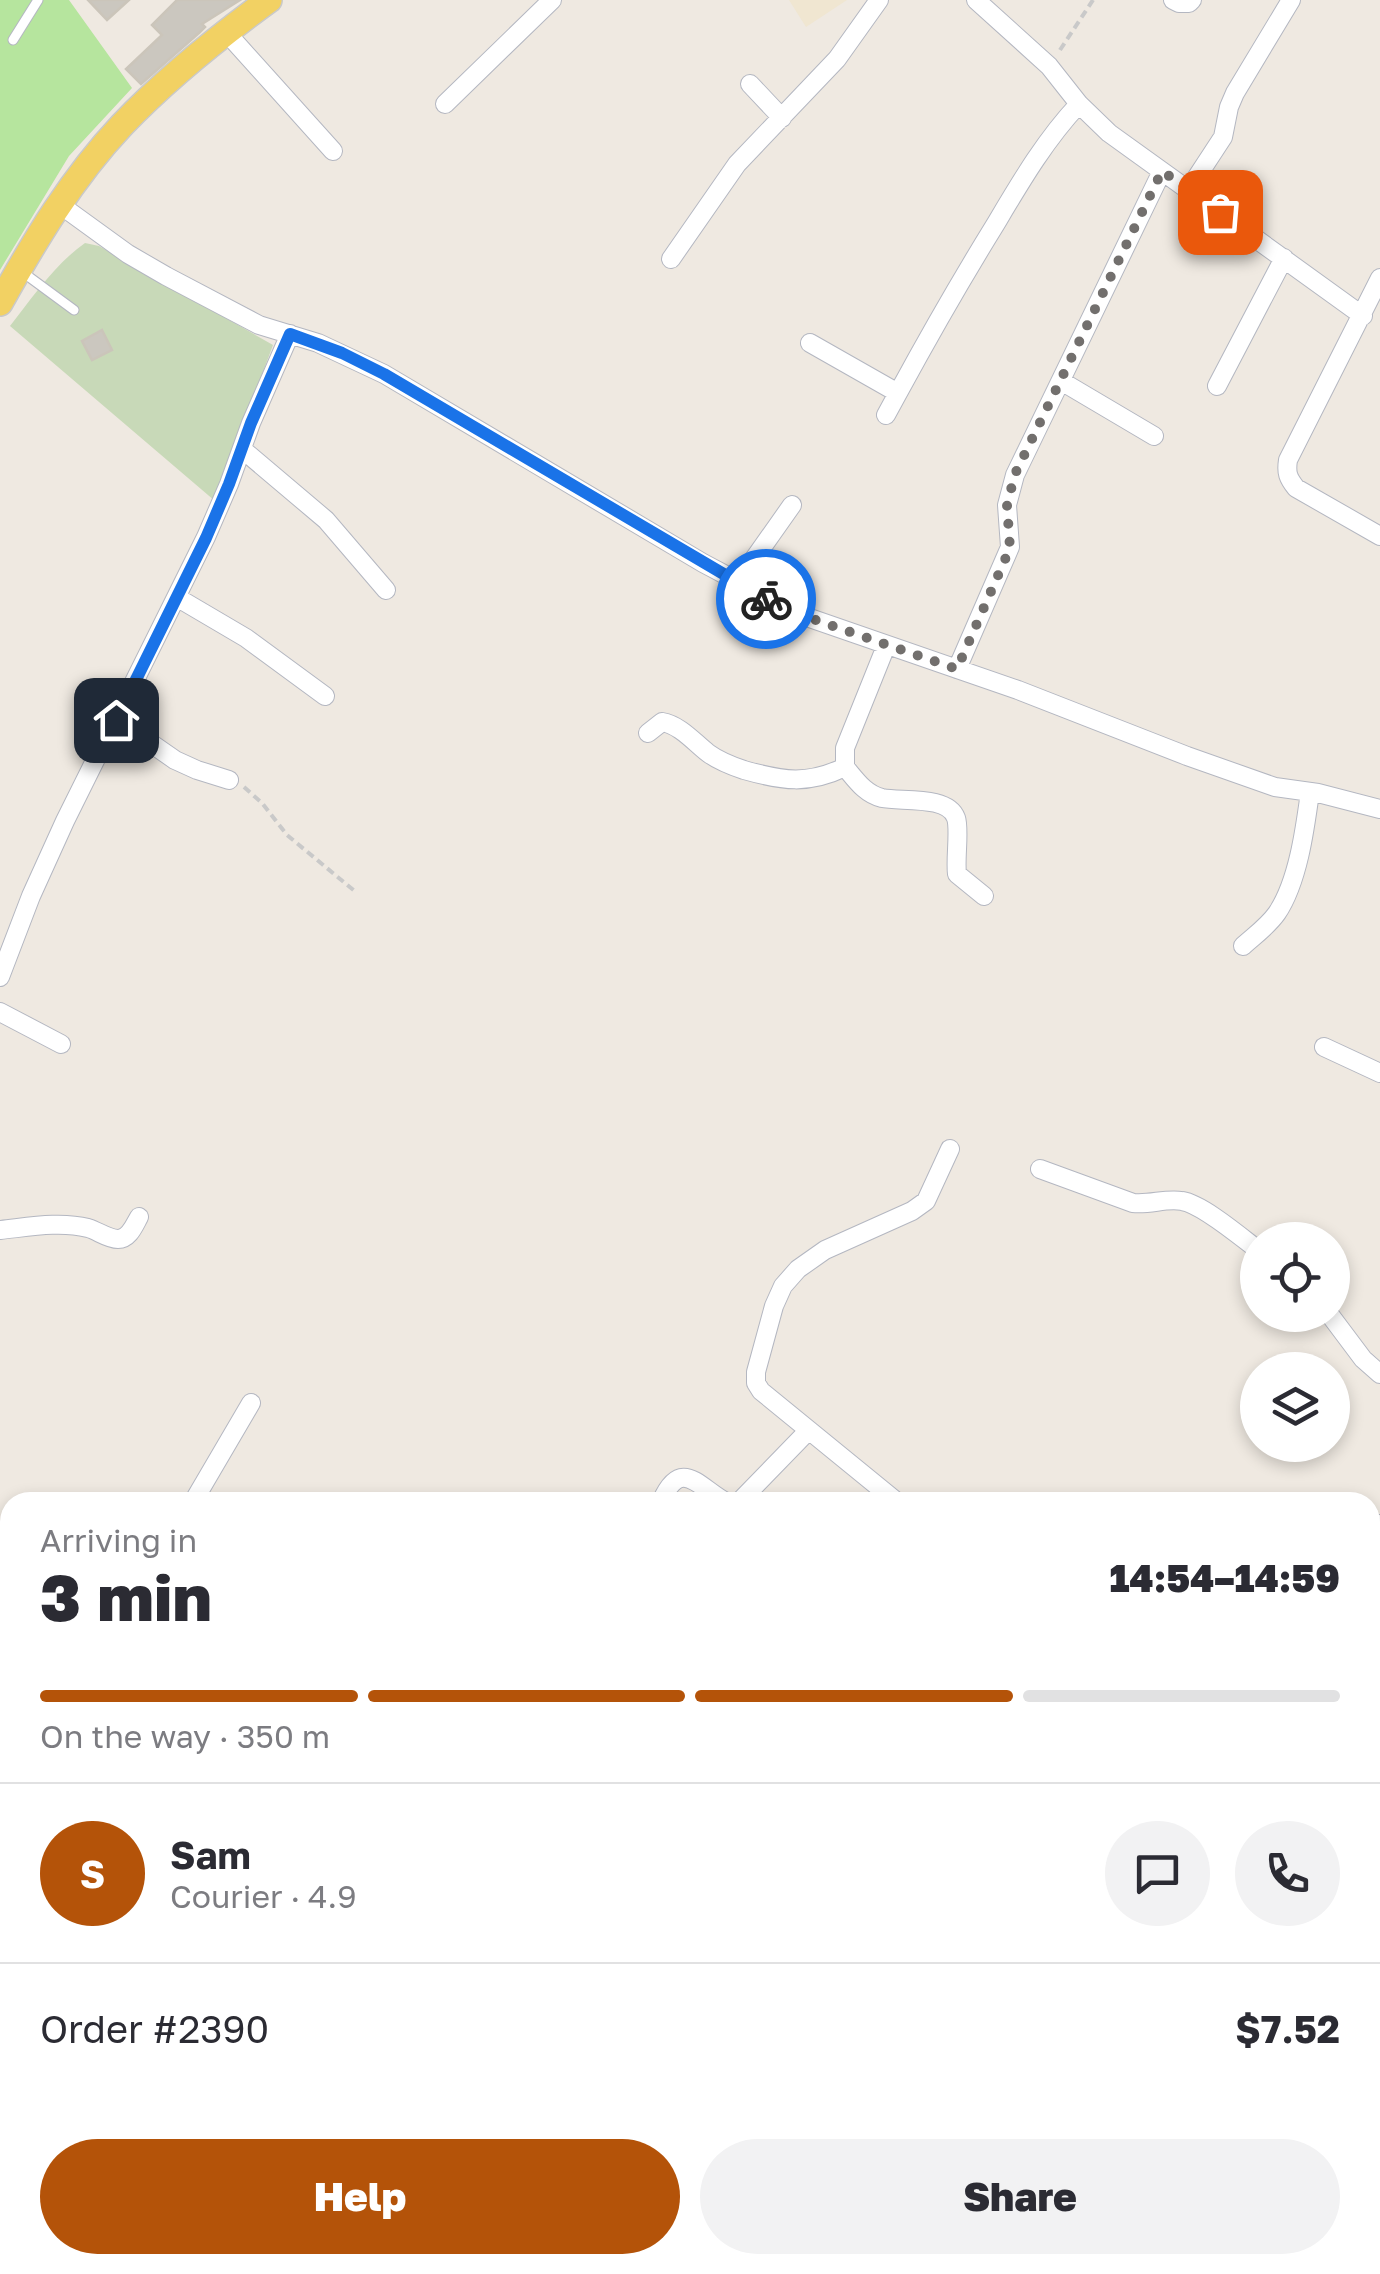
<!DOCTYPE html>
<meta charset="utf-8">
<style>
:root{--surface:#fff;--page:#f2f2f3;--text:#2b2b33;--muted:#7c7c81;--line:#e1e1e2;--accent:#b45309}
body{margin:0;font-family:"Golos Text",sans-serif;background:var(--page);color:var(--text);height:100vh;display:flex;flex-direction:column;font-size:38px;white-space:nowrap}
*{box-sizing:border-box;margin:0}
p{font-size:32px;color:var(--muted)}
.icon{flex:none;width:55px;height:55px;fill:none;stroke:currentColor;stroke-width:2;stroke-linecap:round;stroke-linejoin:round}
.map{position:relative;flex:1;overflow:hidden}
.panel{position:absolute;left:0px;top:1492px;width:1380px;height:782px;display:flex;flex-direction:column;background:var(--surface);border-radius:30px 30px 0 0;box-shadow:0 5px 15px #0003}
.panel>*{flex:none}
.controls{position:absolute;left:1240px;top:1222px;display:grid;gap:20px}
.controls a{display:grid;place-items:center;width:110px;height:110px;border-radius:50%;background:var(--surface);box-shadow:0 5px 15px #0003;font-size:50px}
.pin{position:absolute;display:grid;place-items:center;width:85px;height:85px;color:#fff;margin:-42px;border-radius:20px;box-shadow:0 5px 15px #0006}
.courier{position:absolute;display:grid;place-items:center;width:100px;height:100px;margin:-50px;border:8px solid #1a73e8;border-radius:50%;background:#fff;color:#222;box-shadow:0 2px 12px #0007}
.headline em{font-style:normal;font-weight:800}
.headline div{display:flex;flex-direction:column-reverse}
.headline{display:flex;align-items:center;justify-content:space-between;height:170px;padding:0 40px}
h1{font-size:65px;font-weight:800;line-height:75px}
.bar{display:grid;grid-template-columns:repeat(4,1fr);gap:15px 10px;align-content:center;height:120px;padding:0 40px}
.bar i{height:12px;border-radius:8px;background:var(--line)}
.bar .current{background:var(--accent)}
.bar p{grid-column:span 4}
.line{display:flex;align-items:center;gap:25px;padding:0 40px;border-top:2px solid var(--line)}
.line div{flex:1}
.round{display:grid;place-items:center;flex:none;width:105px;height:105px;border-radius:52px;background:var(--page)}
.primary-button{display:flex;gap:20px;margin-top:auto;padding:20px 40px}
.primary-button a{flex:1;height:115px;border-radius:60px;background:var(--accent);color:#fff;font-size:40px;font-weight:800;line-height:115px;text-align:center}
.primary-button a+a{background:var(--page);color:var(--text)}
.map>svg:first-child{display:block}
.education{fill:#f0e6d1}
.green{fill:#b6e59e}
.cemetery{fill:#c8d9b8}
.building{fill:#cbc7bf;stroke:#cbc5ba;stroke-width:2.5}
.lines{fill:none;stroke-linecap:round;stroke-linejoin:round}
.service-casing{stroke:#b4b7c1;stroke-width:11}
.minor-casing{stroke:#b4b7c1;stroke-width:20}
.primary-casing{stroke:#c9c9c9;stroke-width:28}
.path{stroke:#c9c9c9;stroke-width:4;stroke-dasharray:8 5;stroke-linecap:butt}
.service{stroke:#fff;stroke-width:9}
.minor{stroke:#fff;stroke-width:18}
.primary{stroke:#f2d163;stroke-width:25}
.done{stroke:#726f6d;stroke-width:10;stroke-dasharray:0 18}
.route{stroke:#1a73e8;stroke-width:12}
</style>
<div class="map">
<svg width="1380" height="2274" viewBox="0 0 1380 2274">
<rect width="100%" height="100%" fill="#efe9e1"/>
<path class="education" d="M789,0H847L806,27Z"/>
<path class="green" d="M0,0H69L132,88L69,156L0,270Z"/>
<path class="cemetery" d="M85,243L99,246L273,345L215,501L10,326C32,298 55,264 85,243Z"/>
<path class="building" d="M88,0H129L107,20Z
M177,0H240L202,24L205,27L200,32L141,84L126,69L162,35L152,25Z
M102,330L112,350L92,360L82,341Z"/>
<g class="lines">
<defs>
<path id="service" d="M13,40L38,0
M21,271L74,310"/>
<path id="minor" d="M976,0L1049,66L1079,104L1109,133L1363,316
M1173,0L1179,3H1189L1192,0
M226,32L333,151
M750,84L782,118
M445,104L552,0
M1189,189L1223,137L1229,107L1235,93L1291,0
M59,204L128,254L166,276L259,325L318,343L384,374L703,563L801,615L1018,690L1187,756L1275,787L1318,793L1380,809
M671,259L737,164L837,59L879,0
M1380,278L1288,460C1286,473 1288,478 1296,488L1380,536
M810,343L898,393C929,336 961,280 995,225C1020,183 1045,140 1079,104
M1061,381L1154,436
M1217,386L1284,258
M886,415L898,393
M242,449L326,520L386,590
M737,583L792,505
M178,598L246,638L325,696
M886,646L845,748V767C856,780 865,794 882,798C901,802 948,795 956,818C960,829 955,859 957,874L984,896
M957,669L1010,547L1007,505L1015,475L1162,171
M116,719L175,760L197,770L229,780
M648,733L662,722C680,725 694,742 708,753C719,761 732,766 744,770C783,781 808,785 845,767
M1243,946C1254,936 1268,926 1277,913C1298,882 1305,829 1310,792
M0,977L31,896L65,821L206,537L229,484L251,423L290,334
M0,1012L61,1044
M1324,1047L1380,1073
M1040,1169L1133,1203C1150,1205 1166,1198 1182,1201C1202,1204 1241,1237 1258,1250
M0,1230C29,1227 60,1221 88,1228C98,1231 108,1239 118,1239C129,1239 134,1226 139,1217
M1330,1315L1363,1359L1380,1374
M193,1502L251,1403
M661,1502C681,1455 699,1488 726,1502
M735,1502L741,1500L808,1431
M897,1502L761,1391L756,1383V1372L774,1306L783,1286L798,1269L825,1250L912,1211L926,1201L950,1149
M1370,1541L1380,1524
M0,1562L10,1566
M1370,2032L1380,2028
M0,2168L10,2172
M856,2265L867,2274
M1115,2274L1118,2265
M1377,2274L1380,2267"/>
<path id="primary" d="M0,303C35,240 72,178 122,125C166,79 217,38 269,0"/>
</defs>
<use href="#service" class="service-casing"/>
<use href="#minor" class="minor-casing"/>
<use href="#primary" class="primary-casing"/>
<path class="path" d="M1060,50L1093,0
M244,787L262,803L287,835L357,893"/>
<use href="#service" class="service"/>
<use href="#minor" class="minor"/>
<use href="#primary" class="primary"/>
</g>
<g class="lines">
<path class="done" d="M766,599L801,615L957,669L1010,548L1007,505L1015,474L1162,171L1220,212"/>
<path class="route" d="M116,720L206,538L229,484L251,423L290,334L342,353L384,374L766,599"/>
</g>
</svg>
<div class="controls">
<a><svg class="icon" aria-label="locate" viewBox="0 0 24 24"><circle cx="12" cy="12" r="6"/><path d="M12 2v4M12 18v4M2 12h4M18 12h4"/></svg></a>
<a><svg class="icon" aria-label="layers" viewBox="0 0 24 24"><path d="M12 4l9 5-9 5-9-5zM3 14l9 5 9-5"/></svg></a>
</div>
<div class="pin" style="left:1220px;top:212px;background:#ea580c"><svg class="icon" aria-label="bag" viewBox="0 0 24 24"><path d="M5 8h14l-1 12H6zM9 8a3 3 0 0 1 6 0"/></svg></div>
<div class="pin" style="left:116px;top:720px;background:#1f2937"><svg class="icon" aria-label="home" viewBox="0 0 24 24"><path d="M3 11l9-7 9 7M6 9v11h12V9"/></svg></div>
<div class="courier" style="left:766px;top:599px"><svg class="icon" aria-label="bike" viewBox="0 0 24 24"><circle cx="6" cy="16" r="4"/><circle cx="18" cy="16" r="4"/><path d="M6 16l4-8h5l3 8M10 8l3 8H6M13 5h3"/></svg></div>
<section class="panel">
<div class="headline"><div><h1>3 min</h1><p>Arriving in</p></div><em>14:54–14:59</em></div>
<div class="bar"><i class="current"></i><i class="current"></i><i class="current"></i><i></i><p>On the way · 350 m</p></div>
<div class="line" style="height:180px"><b class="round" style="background:var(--accent);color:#fff">S</b><div><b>Sam</b><p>Courier · 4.9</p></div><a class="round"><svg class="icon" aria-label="chat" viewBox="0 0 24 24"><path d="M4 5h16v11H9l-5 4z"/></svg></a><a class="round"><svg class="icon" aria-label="phone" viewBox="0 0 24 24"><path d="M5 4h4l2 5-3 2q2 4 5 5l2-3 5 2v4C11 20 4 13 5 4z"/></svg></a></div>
<div class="line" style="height:130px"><div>Order #2390</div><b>$7.52</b></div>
<div class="primary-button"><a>Help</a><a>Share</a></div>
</section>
</div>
